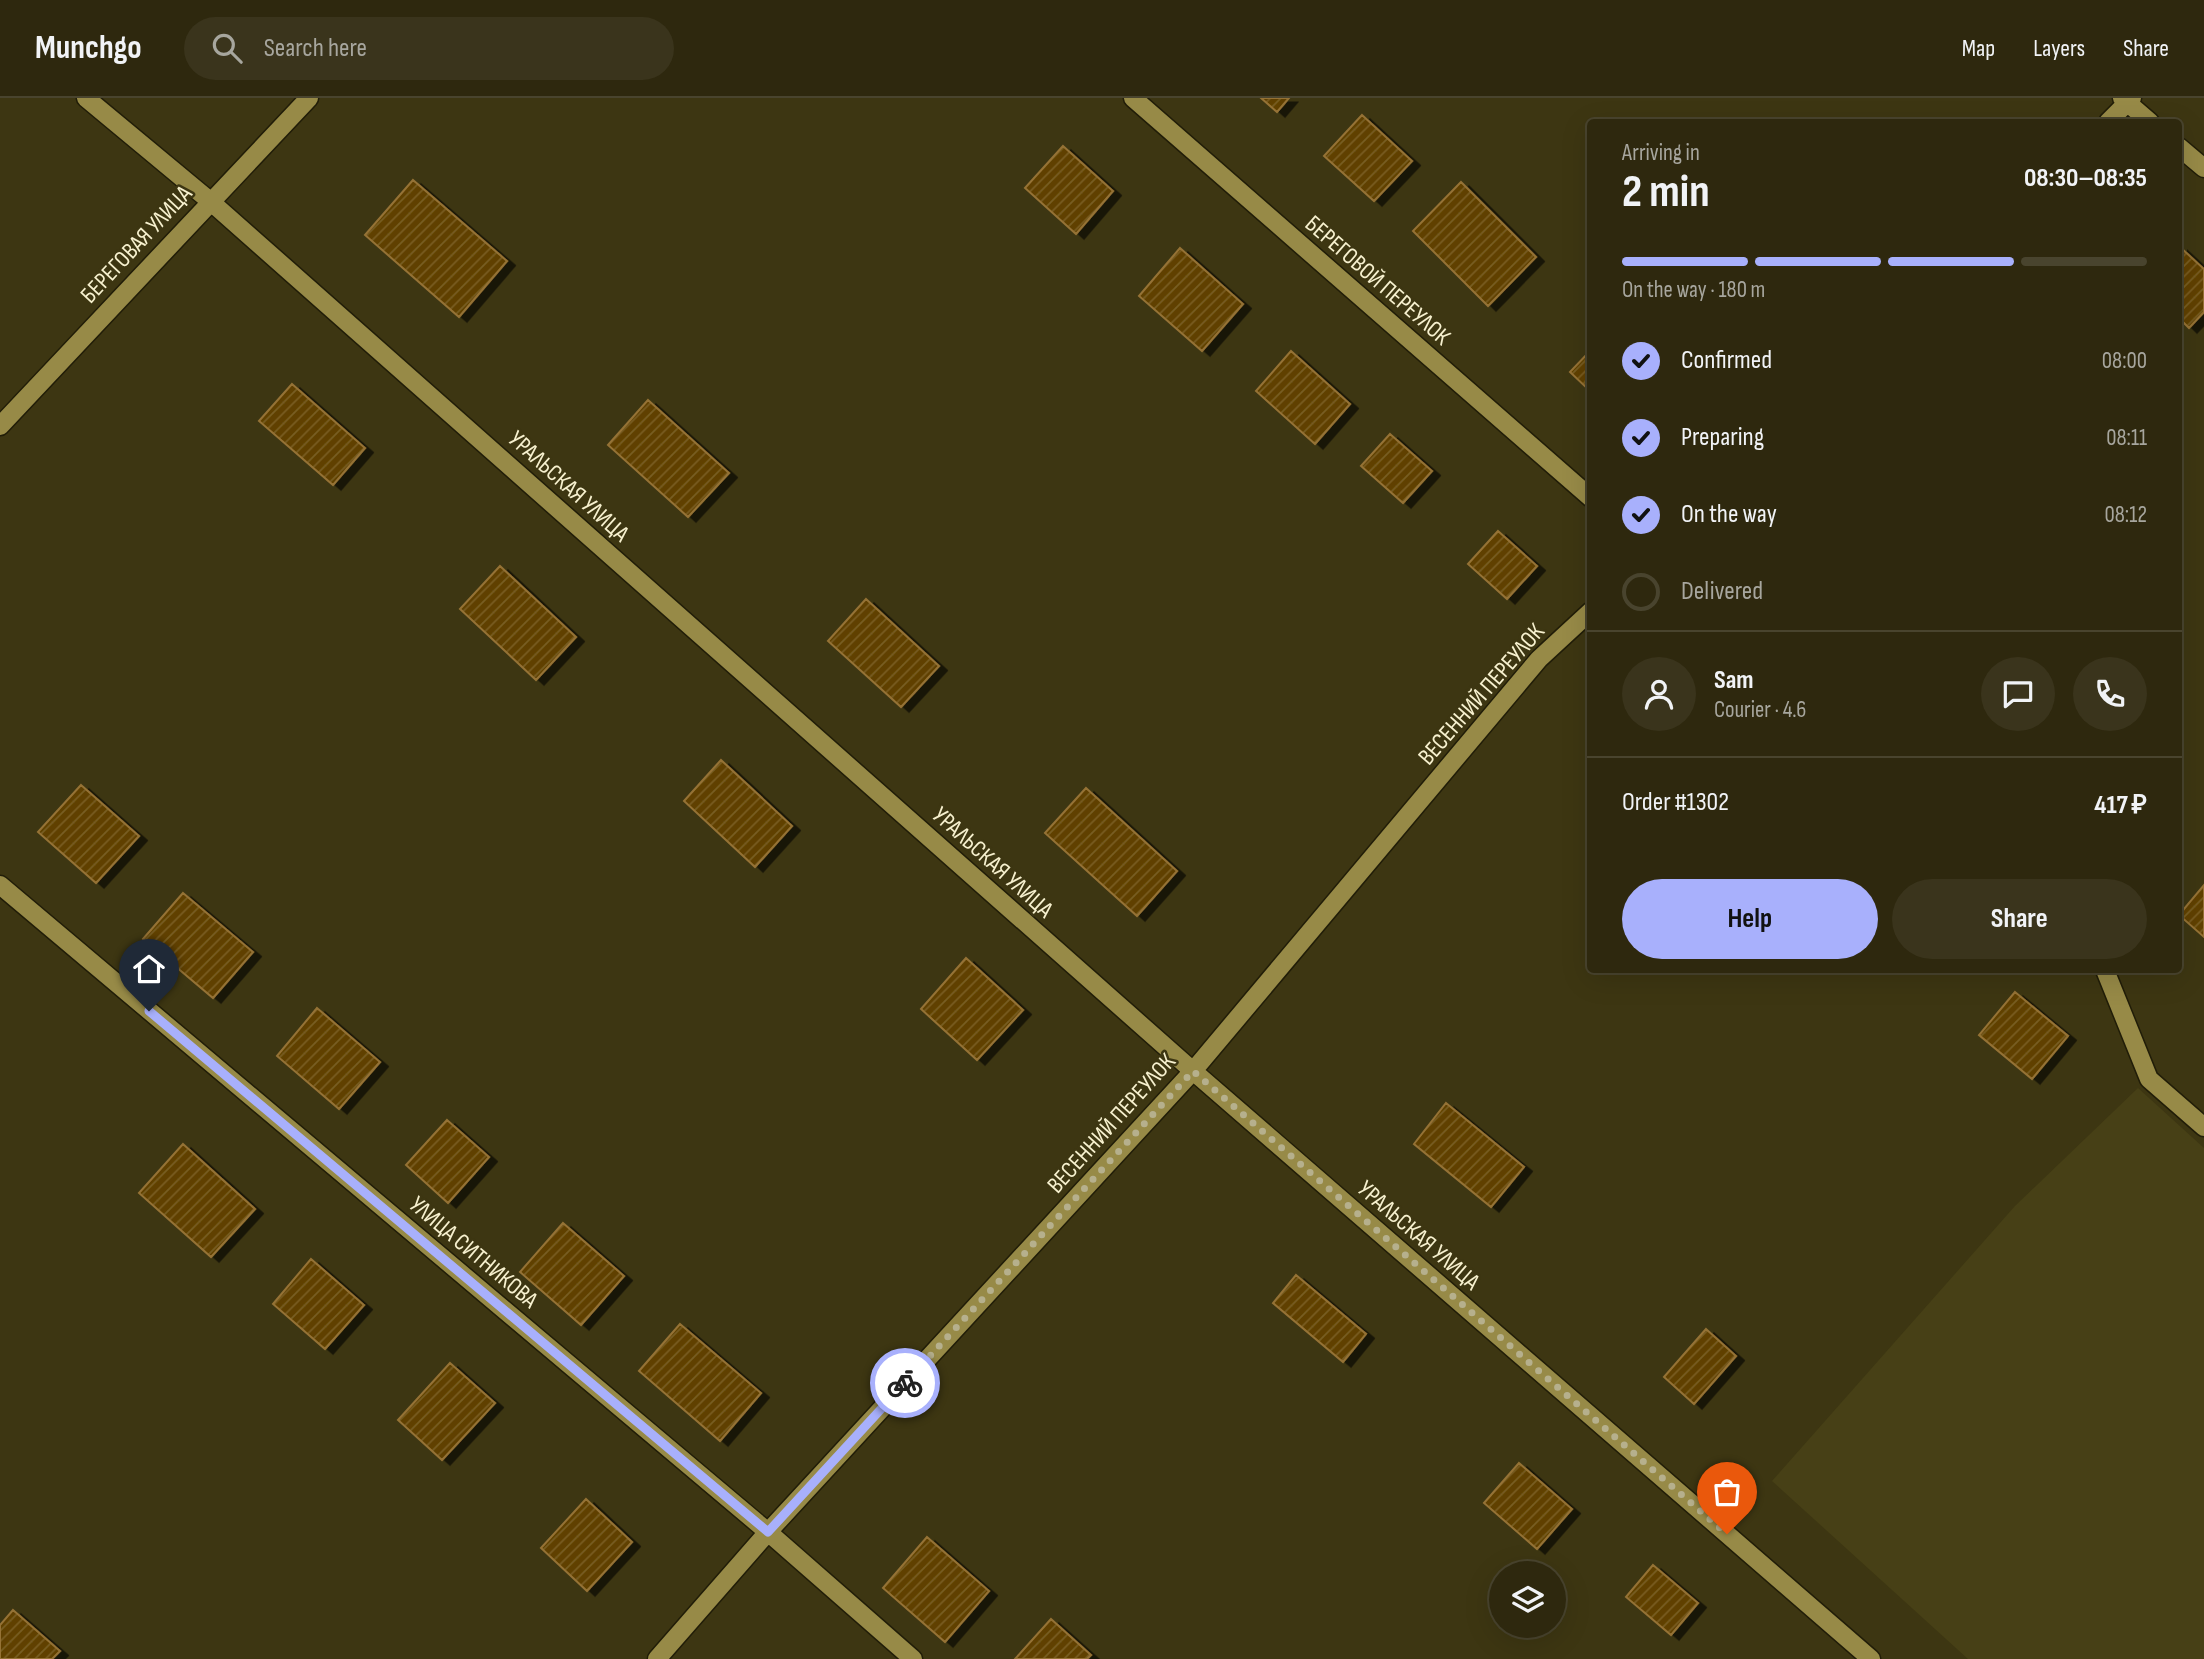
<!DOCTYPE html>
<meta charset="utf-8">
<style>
:root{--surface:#2e280e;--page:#3a341c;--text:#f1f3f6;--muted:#a7a69e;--line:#49442e;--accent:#a8b0fc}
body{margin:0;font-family:"Sofia Sans Condensed",sans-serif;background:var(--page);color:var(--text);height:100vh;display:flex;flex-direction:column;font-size:26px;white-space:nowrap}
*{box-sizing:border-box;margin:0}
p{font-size:23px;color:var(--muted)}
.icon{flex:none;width:38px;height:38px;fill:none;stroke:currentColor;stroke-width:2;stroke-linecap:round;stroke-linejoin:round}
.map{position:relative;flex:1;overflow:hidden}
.side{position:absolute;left:1587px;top:21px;width:595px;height:854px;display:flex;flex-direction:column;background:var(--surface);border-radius:7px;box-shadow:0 7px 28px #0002,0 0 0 2px var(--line)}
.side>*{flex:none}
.buttons{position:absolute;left:1489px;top:1463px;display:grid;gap:14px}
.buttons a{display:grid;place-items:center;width:77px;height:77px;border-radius:50%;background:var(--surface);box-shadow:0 7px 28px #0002,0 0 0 2px var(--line);font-size:35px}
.pin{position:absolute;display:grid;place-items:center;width:60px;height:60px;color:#fff;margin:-72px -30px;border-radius:50% 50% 50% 0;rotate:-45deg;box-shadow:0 0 7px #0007}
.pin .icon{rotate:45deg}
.courier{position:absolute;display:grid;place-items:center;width:70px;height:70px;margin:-35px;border:5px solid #a8b0fc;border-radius:50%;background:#fff;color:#222;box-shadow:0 2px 9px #0007}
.overview em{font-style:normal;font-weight:700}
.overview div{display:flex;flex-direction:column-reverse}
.overview{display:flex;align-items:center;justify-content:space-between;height:119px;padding:0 35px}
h1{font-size:46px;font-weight:700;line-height:52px}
.bar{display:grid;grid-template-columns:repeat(4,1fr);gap:10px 7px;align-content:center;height:84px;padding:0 35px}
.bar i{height:9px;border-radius:5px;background:var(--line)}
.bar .active{background:var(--accent)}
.bar p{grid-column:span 4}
.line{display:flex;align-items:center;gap:18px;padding:0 35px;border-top:2px solid var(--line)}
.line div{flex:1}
.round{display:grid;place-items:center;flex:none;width:74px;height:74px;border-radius:37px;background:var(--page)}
ol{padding:0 35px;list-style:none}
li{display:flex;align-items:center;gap:21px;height:77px}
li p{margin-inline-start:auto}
li .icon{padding:7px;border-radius:50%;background:var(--accent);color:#111;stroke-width:4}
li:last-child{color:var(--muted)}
li i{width:38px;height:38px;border:4px solid var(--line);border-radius:50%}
.cta{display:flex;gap:14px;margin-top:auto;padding:14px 35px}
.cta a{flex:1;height:80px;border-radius:42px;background:var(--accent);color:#111;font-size:28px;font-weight:700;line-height:80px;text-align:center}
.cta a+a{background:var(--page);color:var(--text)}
header{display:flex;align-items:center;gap:42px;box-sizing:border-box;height:98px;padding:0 35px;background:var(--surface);border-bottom:2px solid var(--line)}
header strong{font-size:33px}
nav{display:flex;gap:38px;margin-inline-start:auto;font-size:24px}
.search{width:490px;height:63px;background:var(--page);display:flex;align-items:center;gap:18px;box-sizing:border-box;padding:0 24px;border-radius:38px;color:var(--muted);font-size:26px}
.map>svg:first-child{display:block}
.built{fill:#474016}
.building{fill:url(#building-hatch);stroke:#957235;stroke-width:2;filter:url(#shadow)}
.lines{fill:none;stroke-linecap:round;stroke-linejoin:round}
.minor-casing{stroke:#211d08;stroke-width:21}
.minor{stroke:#978a47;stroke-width:18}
.done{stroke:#b6b08d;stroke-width:7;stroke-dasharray:0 12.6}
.route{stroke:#a8b0fc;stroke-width:9}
.labels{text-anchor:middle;stroke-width:5;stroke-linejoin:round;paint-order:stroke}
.street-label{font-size:24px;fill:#f7f1cf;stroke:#3d3612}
</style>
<header>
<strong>Munchgo</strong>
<div class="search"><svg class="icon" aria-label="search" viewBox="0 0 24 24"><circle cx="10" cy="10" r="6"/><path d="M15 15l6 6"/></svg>Search here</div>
<nav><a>Map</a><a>Layers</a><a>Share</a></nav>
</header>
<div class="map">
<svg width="2204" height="1561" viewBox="0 0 2204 1561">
<defs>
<pattern id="building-hatch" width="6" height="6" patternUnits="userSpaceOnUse" patternTransform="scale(1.75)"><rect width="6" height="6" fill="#604100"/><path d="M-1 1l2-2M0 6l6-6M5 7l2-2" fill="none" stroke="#785d24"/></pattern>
<filter id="shadow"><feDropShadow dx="8" dy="4.5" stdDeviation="0" flood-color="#0009"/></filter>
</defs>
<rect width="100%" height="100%" fill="#3d3612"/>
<path class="built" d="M2138,990L2204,1050V1561H1968L1772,1383L2015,1108Z"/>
<path class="building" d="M1261,0H1289L1277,14Z
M1362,17L1412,63L1374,103L1324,58Z
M1063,48L1113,93L1076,136L1025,90Z
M413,82L507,163L459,219L365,137Z
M1461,84L1536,159L1488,208L1413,133Z
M2180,149L2204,171V214L2189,230L2179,220Z
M1180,150L1243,206L1202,253L1139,198Z
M1591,252V294L1570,274Z
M1291,253L1350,306L1315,346L1256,293Z
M292,286L365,350L333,387L259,323Z
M648,302L729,375L688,419L608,347Z
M1390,336L1432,373L1403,405L1361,368Z
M1498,433L1537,468L1507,501L1468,466Z
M500,468L576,539L536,582L460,511Z
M866,501L939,568L901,609L828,543Z
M721,662L792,728L755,769L684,703Z
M81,687L139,738L96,785L38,734Z
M1086,690L1177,773L1137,818L1045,735Z
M2204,787V839L2179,817Z
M183,795L253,854L213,900L143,841Z
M966,860L1023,912L977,962L921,911Z
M2015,894L2068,938L2032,981L1979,937Z
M317,910L380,964L339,1011L277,958Z
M1446,1005L1524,1069L1491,1109L1414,1046Z
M447,1022L489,1059L448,1105L406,1067Z
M183,1046L255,1111L211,1159L139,1095Z
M563,1125L624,1178L581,1227L520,1174Z
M311,1161L364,1207L325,1251L273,1206Z
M1296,1177L1366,1236L1343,1264L1273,1205Z
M680,1226L761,1295L720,1343L639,1273Z
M1706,1231L1736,1258L1694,1306L1664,1279Z
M450,1265L495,1305L442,1362L398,1322Z
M1519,1365L1572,1411L1537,1451L1484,1405Z
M586,1401L632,1444L587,1493L541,1450Z
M927,1439L989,1493L945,1544L883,1490Z
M1653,1467L1698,1505L1671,1537L1626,1499Z
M13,1512L60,1553L52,1561H0V1527Z
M1051,1521L1091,1557L1087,1561H1015Z"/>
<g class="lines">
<defs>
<path id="minor" d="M86,0L210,103L1193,973L1871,1561
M1133,0L1591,400
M2122,0L2150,24
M2108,24L2132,0
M2179,49L2204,70
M0,328L309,0
M0,787L768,1434L913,1561
M2105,872L2149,981L2204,1029
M657,1561L768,1434L1193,973L1539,561L1591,513"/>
</defs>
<use href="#minor" class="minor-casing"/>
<use href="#minor" class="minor"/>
</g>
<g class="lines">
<path class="done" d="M905,1285L1193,973L1727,1436"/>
<path class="route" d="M149,913L768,1434L905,1285"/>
</g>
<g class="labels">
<g class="street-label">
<text transform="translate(136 146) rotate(-47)" y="8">БЕРЕГОВАЯ УЛИЦА</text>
<text transform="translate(1378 182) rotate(41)" y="8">БЕРЕГОВОЙ ПЕРЕУЛОК</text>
<text transform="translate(569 388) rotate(42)" y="8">УРАЛЬСКАЯ УЛИЦА</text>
<text transform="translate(1481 596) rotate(-49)" y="8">ВЕСЕННИЙ ПЕРЕУЛОК</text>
<text transform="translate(993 764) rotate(42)" y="8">УРАЛЬСКАЯ УЛИЦА</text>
<text transform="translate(1111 1025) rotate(-48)" y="8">ВЕСЕННИЙ ПЕРЕУЛОК</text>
<text transform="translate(1419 1137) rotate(41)" y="8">УРАЛЬСКАЯ УЛИЦА</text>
<text transform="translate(474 1154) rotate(40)" y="8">УЛИЦА СИТНИКОВА</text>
</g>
</g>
</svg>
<div class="buttons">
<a><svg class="icon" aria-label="layers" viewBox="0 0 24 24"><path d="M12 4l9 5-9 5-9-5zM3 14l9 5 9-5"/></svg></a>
</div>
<div class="pin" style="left:1727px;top:1436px;background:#ea580c"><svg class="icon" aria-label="bag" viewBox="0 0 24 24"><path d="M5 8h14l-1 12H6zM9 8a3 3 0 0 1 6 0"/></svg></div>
<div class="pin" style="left:149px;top:913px;background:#1f2937"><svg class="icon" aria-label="home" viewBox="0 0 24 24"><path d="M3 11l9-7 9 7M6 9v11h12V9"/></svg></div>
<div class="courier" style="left:905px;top:1285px"><svg class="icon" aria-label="bike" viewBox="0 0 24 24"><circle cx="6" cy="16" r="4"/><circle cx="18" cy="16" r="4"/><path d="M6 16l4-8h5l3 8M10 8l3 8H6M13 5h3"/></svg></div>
<section class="side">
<div class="overview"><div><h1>2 min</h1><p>Arriving in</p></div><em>08:30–08:35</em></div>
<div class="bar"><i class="active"></i><i class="active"></i><i class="active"></i><i></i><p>On the way · 180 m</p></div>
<ol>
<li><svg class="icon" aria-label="check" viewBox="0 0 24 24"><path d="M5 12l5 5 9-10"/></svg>Confirmed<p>08:00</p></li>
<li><svg class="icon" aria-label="check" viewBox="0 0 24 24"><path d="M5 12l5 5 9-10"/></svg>Preparing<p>08:11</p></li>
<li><svg class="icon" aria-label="check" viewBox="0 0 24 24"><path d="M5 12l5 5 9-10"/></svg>On the way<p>08:12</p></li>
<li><i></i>Delivered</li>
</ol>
<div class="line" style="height:126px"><a class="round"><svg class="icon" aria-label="person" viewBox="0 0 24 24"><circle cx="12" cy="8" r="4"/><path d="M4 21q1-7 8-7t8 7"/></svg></a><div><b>Sam</b><p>Courier · 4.6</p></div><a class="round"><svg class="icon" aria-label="chat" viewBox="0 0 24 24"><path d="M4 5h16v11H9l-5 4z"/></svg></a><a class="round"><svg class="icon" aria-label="phone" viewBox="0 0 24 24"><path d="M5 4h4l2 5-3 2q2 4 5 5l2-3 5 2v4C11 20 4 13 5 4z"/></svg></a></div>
<div class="line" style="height:91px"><div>Order #1302</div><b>417 ₽</b></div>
<div class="cta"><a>Help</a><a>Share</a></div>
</section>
</div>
